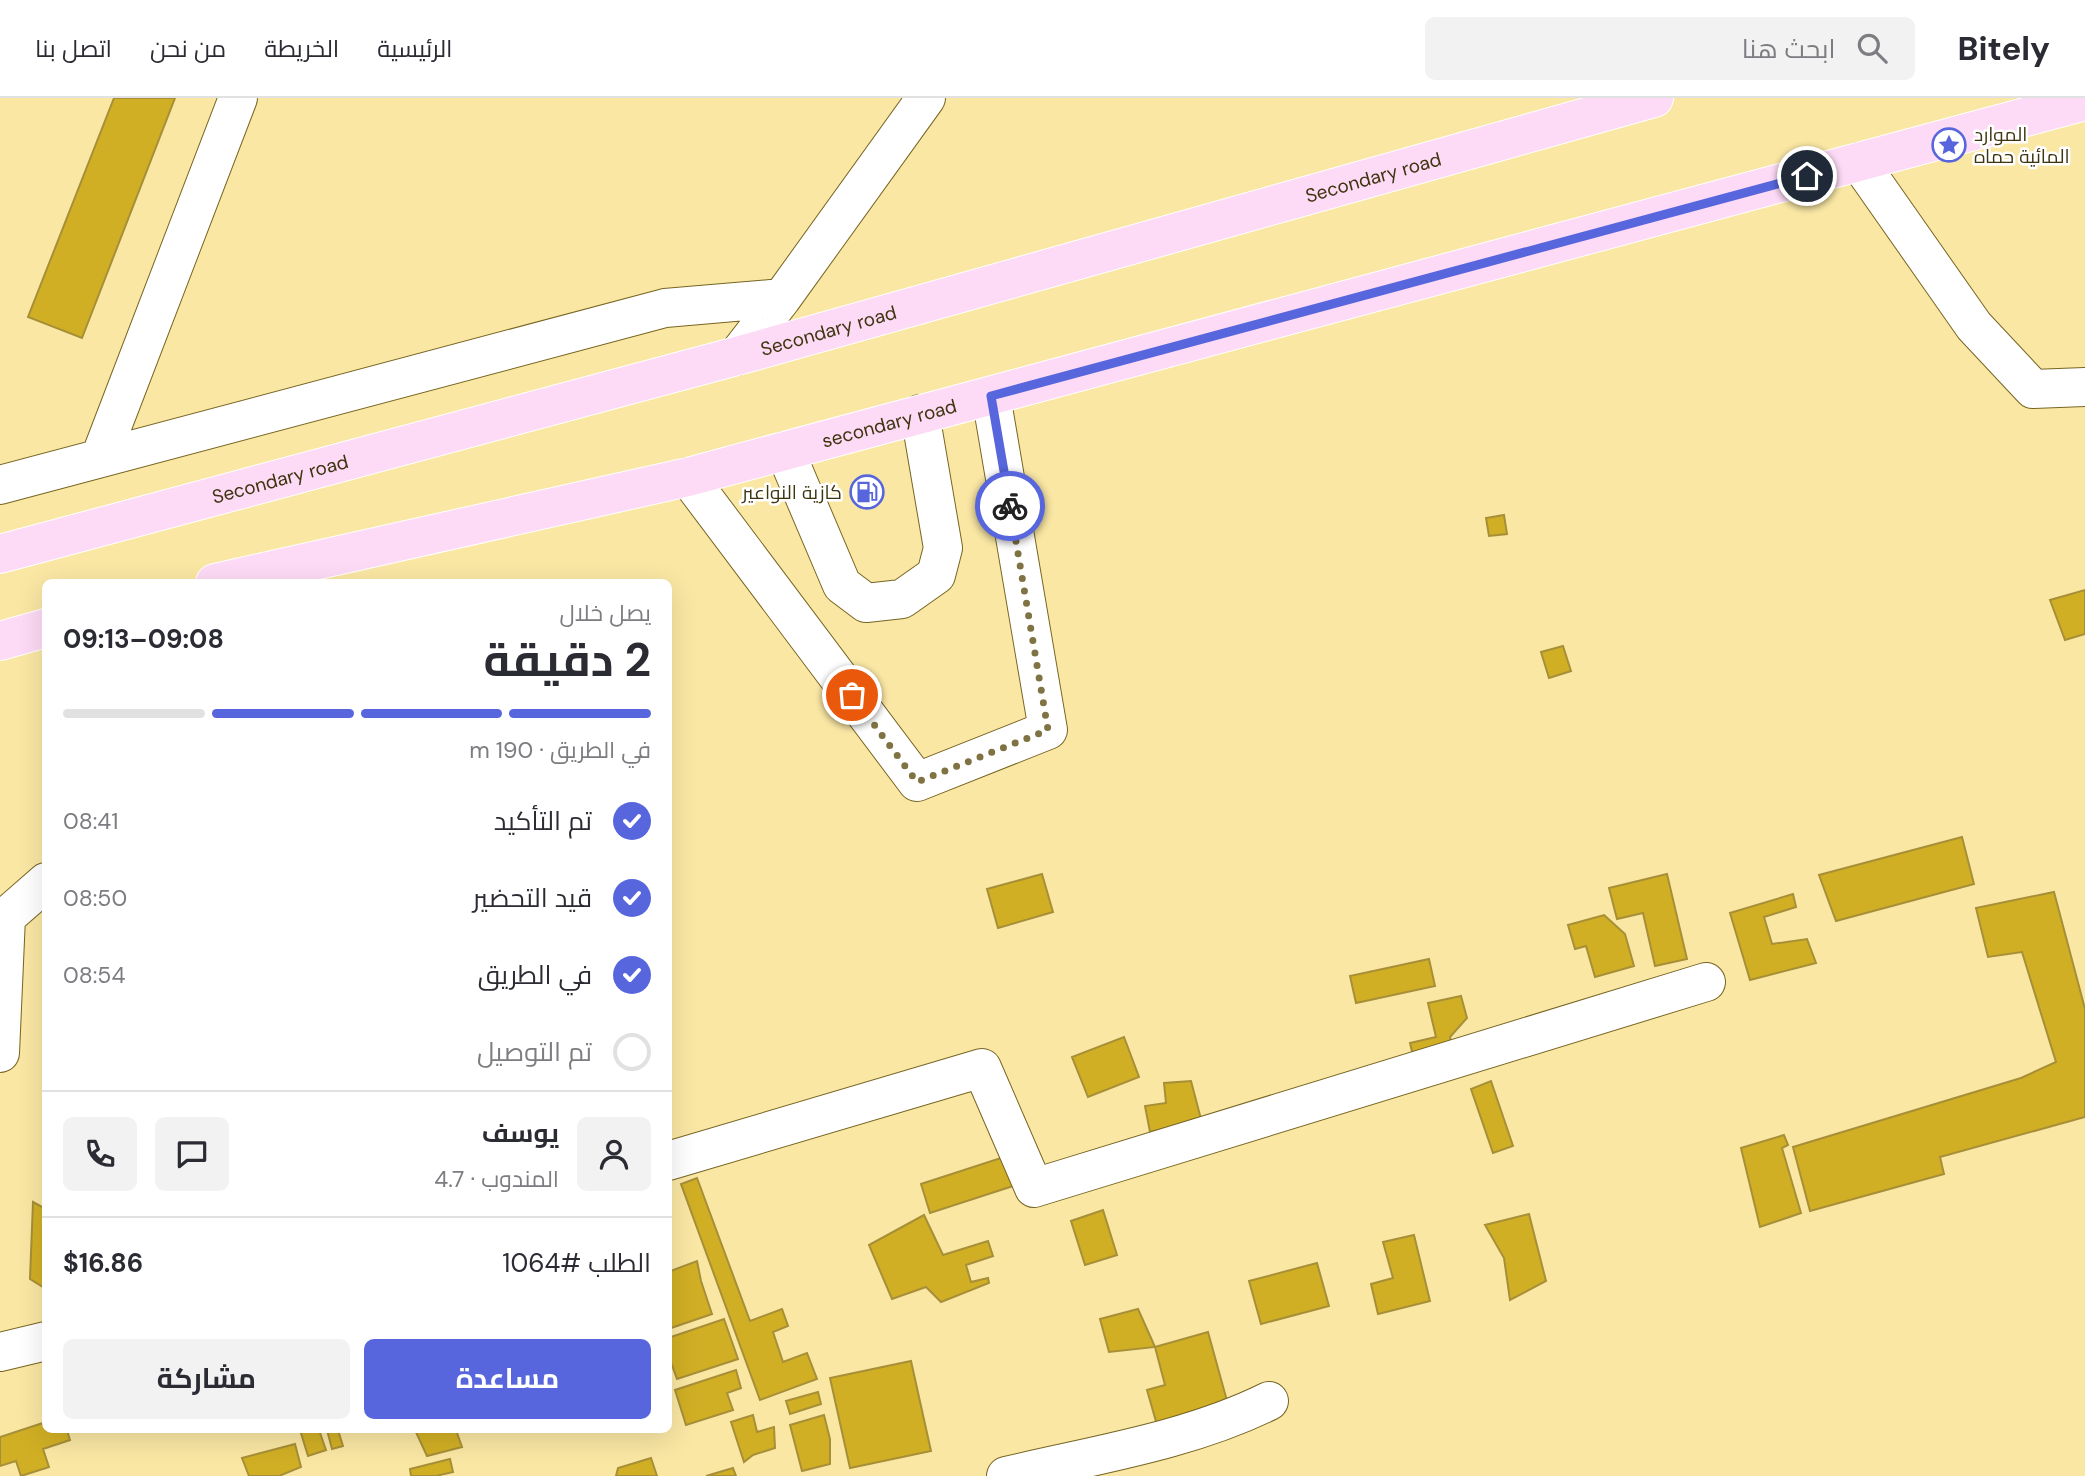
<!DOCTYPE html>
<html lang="ar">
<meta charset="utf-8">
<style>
:root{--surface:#fff;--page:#f2f2f3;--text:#2b2b33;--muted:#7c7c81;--line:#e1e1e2;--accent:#5766dd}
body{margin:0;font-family:"DM Sans",Cairo,sans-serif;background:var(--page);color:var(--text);direction:rtl;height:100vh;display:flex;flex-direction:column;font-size:26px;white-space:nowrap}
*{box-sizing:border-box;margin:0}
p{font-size:23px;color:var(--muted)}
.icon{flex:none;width:38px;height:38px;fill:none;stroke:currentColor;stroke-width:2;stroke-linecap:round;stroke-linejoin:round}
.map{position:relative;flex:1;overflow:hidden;direction:ltr}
.drawer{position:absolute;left:42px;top:481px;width:630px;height:854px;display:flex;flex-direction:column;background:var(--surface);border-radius:10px;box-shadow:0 7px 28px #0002;direction:rtl}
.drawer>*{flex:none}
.pin{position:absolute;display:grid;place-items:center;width:60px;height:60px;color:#fff;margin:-30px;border:4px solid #fff;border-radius:50%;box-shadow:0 2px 7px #0007}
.courier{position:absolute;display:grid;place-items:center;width:70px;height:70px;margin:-35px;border:5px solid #5766dd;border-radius:50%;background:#fff;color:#222;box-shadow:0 2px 9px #0007}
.headline em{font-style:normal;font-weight:700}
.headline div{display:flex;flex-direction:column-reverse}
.headline{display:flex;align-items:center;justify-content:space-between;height:119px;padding:0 21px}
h1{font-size:46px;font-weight:700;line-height:52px}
.bar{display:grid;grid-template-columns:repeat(4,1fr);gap:10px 7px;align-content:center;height:84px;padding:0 21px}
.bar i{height:9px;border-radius:5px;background:var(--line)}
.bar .current{background:var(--accent)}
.bar p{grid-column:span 4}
.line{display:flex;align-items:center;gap:18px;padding:0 21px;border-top:2px solid var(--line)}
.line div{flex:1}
.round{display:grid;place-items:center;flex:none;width:74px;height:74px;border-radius:10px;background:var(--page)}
ol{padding:0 21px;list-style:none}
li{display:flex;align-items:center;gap:21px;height:77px}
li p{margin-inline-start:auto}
li .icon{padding:7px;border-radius:50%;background:var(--accent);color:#fff;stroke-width:4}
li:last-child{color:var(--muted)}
li i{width:38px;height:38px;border:4px solid var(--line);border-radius:50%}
.action{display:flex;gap:14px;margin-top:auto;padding:14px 21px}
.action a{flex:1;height:80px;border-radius:10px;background:var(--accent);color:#fff;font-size:28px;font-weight:700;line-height:80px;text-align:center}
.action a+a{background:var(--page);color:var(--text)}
header{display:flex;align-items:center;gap:42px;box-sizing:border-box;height:98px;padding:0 35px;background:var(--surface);border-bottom:2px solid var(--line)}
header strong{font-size:33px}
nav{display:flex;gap:38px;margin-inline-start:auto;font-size:24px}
.search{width:490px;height:63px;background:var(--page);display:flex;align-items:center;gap:18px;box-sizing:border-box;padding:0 24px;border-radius:10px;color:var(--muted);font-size:26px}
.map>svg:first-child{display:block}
.building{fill:#d1af24;stroke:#a78f38;stroke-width:2}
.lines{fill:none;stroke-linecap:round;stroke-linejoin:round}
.minor-casing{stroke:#776523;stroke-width:40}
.major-casing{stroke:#fff;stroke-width:40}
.minor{stroke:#fff;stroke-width:38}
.major{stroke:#fddaf5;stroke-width:38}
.done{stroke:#807343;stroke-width:7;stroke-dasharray:0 12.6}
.route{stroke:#5766dd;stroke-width:9}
.labels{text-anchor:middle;stroke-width:5;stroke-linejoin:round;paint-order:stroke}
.poi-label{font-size:19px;fill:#3e340f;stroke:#fff;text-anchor:start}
.street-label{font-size:19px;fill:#3e340f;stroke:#fff}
</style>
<header>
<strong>Bitely</strong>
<div class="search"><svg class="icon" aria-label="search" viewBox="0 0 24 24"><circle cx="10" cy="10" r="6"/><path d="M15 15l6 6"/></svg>ابحث هنا</div>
<nav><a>الرئيسية</a><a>الخريطة</a><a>من نحن</a><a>اتصل بنا</a></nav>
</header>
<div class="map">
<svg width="2085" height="1378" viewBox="0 0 2085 1378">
<rect width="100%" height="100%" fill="#fae7a4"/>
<path class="building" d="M114,0H175L82,240L28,219Z
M1504,417L1507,436L1489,438L1486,420Z
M2085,492V536L2065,542L2050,502Z
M1563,548L1571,573L1549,580L1541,554Z
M1962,739L1974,786L1836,823L1819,777Z
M1042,776L1053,814L998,830L987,791Z
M1667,776L1687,861L1655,868L1643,815L1617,821L1609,790Z
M2054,794L2085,911V1019L1940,1059L1944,1076L1810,1113L1793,1049L2021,980L2056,964L2022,854L1988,859L1976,810Z
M1793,796L1796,809L1764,819L1772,846L1807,841L1816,865L1750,882L1730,815Z
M1604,817L1625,836L1634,868L1595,879L1586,848L1575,851L1568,827Z
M1429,861L1435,888L1356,905L1350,878Z
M1461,898L1467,920L1450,939L1453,953L1414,962L1410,945L1436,939L1428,905Z
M1124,939L1139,979L1088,999L1072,959Z
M1191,983L1201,1021L1150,1034L1145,1008L1166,1005L1164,985Z
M1491,983L1513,1048L1493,1055L1471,991Z
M1784,1037L1788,1047L1782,1050L1801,1115L1760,1129L1741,1050Z
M1004,1059L1013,1088L930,1115L921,1086Z
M697,1080L750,1223L782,1211L788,1228L773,1234L783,1264L807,1255L817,1281L760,1302L681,1086Z
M33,1104L46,1111V1191L30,1181Z
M1103,1112L1117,1157L1085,1167L1071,1123Z
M1529,1116L1546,1183L1510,1202L1504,1160L1485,1127Z
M924,1117L943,1157L988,1143L993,1158L966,1167L971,1184L988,1180L989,1185L941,1204L926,1189L892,1201L869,1147Z
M1414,1137L1430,1203L1378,1216L1371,1186L1393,1180L1383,1144Z
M697,1163L701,1183L712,1216L668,1231V1174Z
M1317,1165L1329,1208L1261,1226L1249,1183Z
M1138,1211L1155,1249L1109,1254L1100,1221Z
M724,1221L738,1261L677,1281L668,1256V1240Z
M1208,1234L1232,1321L1161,1341L1147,1292L1165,1287L1155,1249Z
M911,1263L931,1353L850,1370L830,1280Z
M736,1272L741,1290L727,1295L733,1312L686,1327L675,1292Z
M818,1294L821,1306L790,1316L786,1303Z
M753,1317L757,1334L774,1329L775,1350L753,1357L744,1364L731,1324Z
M824,1317L830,1341V1366L802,1373L790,1327Z
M46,1324V1332H67L70,1342L43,1351L49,1369L21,1378L16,1363L0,1368V1339Z
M300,1332H319L326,1352L308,1358Z
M327,1332H338L343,1348L332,1351Z
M415,1332H456L462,1349L427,1358Z
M295,1346L301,1369L279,1378H249L242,1360Z
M651,1360L657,1378H616L618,1370Z
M450,1361L453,1374L436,1378H411L410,1371Z
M733,1370L736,1378H706Z"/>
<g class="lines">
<defs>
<path id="minor" d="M1859,64L1974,228L2033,291L2085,289
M737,258L782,200L926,0
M785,353L842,487L866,505L902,501L936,477L943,450L920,316
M100,360L238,0
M688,379L917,684L1048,632L991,298
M0,387L665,210L782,200
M0,955L6,819L46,784
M668,1063L982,970L1034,1090L1706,884
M0,1254L46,1243
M1006,1378C1094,1357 1188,1343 1269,1303"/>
<g id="major">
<path id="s1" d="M0,456L737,258L1654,0"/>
<path id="s2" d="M215,485L688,379L2085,3"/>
<path d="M0,543L46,530"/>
</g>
</defs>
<use href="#minor" class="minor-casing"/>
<use href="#major" class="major-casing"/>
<use href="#minor" class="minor"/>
<use href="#major" class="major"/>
</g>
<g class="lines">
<path class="done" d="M852,597L917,684L1048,632L1010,408"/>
<path class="route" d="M1010,408L991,298L1807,78"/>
</g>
<defs>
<symbol id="sight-ring" viewBox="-11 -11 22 22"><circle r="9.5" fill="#fff" stroke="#5766dd" stroke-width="1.5"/><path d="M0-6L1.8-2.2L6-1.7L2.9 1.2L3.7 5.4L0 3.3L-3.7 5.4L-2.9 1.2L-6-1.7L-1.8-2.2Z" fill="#5766dd"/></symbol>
<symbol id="fuel-ring" viewBox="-11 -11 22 22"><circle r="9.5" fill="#fff" stroke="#5766dd" stroke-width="1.5"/><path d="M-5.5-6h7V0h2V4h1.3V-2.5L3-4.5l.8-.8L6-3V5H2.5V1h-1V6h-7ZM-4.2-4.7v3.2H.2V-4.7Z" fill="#5766dd"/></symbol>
</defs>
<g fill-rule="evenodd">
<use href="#sight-ring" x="1930" y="28" width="38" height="38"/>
<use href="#fuel-ring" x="848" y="375" width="38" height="38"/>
</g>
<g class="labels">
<g class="poi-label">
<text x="1974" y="43">الموارد<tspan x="1974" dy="22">المائية حماه</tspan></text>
<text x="842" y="401" text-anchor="end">كازية النواعير</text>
</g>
<g class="street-label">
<text dy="7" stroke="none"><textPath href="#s1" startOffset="1424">Secondary road</textPath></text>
<text dy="7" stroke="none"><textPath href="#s1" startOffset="858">Secondary road</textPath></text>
<text dy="7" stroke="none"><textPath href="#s2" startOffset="693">secondary road</textPath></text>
<text dy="7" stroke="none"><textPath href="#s1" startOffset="290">Secondary road</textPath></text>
</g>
</g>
</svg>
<div class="pin" style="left:852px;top:597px;background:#ea580c"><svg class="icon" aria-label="bag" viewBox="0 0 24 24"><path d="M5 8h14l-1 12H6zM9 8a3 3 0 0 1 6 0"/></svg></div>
<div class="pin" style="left:1807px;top:78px;background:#1f2937"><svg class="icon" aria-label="home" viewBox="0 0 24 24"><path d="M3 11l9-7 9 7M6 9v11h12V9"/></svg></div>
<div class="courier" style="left:1010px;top:408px"><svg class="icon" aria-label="bike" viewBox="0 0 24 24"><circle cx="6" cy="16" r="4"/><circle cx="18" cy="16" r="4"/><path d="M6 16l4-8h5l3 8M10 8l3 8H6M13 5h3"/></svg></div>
<section class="drawer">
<div class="headline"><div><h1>2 دقيقة</h1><p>يصل خلال</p></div><em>09:08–09:13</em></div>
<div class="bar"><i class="current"></i><i class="current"></i><i class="current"></i><i></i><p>في الطريق · 190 m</p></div>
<ol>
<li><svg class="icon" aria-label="check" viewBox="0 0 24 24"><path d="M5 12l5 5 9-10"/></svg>تم التأكيد<p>08:41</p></li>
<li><svg class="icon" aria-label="check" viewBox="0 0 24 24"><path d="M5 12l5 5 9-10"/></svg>قيد التحضير<p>08:50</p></li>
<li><svg class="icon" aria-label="check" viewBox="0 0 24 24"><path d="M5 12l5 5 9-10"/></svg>في الطريق<p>08:54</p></li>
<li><i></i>تم التوصيل</li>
</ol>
<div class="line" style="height:126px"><a class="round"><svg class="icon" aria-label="person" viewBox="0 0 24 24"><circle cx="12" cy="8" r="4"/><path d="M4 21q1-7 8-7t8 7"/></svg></a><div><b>يوسف</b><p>المندوب · 4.7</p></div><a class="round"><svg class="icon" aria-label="chat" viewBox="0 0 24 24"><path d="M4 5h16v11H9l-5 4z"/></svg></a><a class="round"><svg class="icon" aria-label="phone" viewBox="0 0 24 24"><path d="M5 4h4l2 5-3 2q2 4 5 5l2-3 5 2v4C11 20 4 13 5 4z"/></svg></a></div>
<div class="line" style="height:91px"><div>الطلب #1064</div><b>$16.86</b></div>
<div class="action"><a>مساعدة</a><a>مشاركة</a></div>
</section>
</div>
